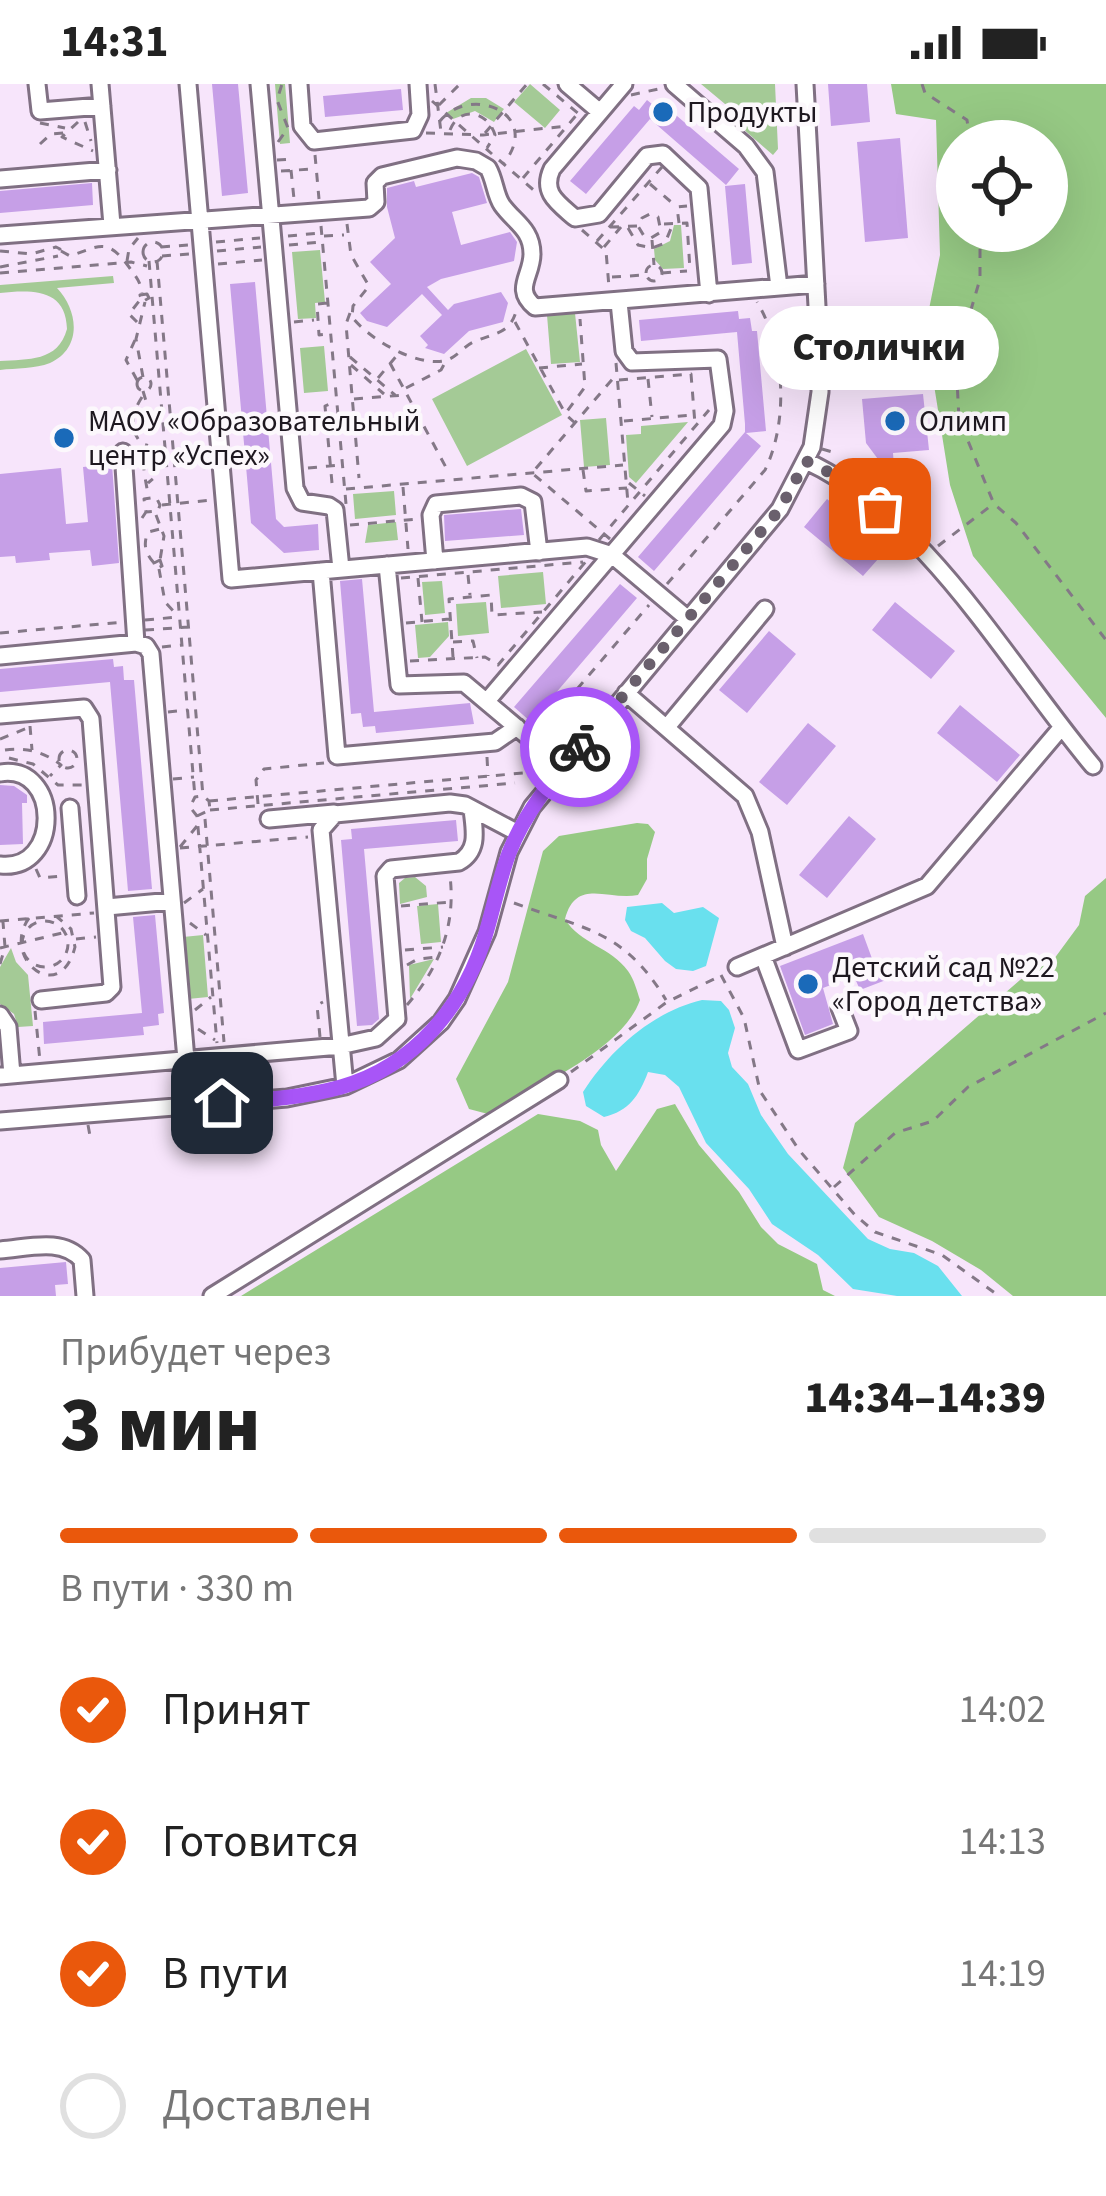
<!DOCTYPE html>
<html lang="ru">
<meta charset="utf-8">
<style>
:root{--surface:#fff;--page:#f6f6f6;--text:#222;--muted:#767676;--line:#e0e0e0;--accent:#ea580c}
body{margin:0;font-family:"Source Sans 3",sans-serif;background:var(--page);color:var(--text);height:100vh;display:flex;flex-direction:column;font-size:45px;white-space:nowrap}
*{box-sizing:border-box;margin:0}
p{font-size:39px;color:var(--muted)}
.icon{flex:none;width:66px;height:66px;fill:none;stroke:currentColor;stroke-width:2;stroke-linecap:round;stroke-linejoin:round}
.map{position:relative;height:1212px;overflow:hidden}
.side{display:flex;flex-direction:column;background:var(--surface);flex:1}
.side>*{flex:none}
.fabs{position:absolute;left:936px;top:36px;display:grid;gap:24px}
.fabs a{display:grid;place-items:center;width:132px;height:132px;border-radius:50%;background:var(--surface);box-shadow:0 12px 48px #0002;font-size:60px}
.pin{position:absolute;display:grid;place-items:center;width:102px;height:102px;color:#fff;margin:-51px;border-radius:24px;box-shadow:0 6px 18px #0006}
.courier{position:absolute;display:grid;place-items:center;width:120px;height:120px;margin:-60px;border:9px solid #a855f7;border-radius:50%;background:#fff;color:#222;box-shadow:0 3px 15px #0007}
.bubble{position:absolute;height:84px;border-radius:42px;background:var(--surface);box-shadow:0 12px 48px #0002;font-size:39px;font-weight:800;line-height:84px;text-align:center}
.overview em{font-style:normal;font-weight:800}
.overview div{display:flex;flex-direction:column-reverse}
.overview{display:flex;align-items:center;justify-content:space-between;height:204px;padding:0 60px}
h1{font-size:78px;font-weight:800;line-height:90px}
.bar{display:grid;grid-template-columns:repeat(4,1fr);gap:18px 12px;align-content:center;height:144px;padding:0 60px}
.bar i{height:15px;border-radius:9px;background:var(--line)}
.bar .selected{background:var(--accent)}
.bar p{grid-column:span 4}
ol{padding:0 60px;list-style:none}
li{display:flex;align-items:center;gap:36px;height:132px}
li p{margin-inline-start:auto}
li .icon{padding:12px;border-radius:50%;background:var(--accent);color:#fff;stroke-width:4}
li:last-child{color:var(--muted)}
li i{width:66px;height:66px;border:6px solid var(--line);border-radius:50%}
.status{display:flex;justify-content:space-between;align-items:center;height:84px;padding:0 60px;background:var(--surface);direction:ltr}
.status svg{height:33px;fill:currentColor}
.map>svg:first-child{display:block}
.green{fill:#a4ca96}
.forest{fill:#96c984;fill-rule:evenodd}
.water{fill:#69e0ee}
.building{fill:#c69fe7}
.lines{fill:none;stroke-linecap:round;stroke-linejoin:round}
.minor-casing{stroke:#807083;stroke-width:21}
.path{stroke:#847887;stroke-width:3;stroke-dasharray:9 9;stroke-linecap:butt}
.minor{stroke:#fff;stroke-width:15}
.done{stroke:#6a606d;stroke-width:12;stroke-dasharray:0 21.6}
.route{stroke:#a855f7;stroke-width:15}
.poi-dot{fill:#1a6ab9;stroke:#fcf8fc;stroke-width:4.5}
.labels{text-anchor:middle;stroke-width:9;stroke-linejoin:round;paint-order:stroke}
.poi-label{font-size:30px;fill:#1e1820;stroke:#fcf8fc;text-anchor:start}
</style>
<div class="status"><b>14:31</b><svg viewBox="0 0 49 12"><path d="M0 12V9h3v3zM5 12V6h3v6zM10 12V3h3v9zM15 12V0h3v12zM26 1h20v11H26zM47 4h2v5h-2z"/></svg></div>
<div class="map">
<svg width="1106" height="1212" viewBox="0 0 1106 1212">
<rect width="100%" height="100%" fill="#f7e5fb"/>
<path class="green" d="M275,0H285L290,59L280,60Z
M530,0L560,26L545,44L514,18Z
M701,0H775L778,65L773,71L734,37L737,30Z
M471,14H486L504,25L494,38L475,27L453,35L446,29Z
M674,141H681L684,184L663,185L655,176L654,165L670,157Z
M320,166L325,218L315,219L316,234L298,235L292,168Z
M113,192L114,199L57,204C78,226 83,264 50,279C35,285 16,284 0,286V277C28,275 58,278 67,245C66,204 31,206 0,209V201Z
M575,229L580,278L551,280L547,231Z
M324,262L328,307L304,309L300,264Z
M526,265L562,331L467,382L432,315Z
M606,334L610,381L584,383L580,336Z
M688,338L636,399L629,393L626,351L641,350V342Z
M394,407L396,431L355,435L353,410Z
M396,438L398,456L365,459L368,441Z
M543,488L546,520L501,524L498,492Z
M442,497L445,529L425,531L422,498Z
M486,518L489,549L458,552L456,520Z
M448,538L449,552L430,573L418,574L415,541Z
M415,793L426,802L427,813L400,820L399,799L405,794Z
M438,820L441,858L421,860L417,822Z
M203,851L208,913L188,915L183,853Z
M11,864L16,878L28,891L33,942L18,943L14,930L0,920V883Z
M434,875L410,915L409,881Z"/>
<path class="forest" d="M891,0H1106V634L973,472L950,401L930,276L928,230L940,171L936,36L896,30ZM957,57H1047V147H957Z
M637,739L648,740L655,748L647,775V795L638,811C608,817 576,793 565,835C580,860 611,863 628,887C634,895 637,907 640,916C622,967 534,1003 488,1030L469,1025L456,995L508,898L543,767L559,752Z
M1106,794V1212H1013L981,1186L932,1157L879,1133L843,1084L855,1039L1020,896L1054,875L1079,841L1085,812Z
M675,1020L699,1061L739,1108L761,1143L778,1160L817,1180L823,1206L835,1212H241L538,1030L580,1037L598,1046L601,1061L616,1087L657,1025Z"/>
<path class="water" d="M662,819L674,829L703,823L719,834L706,882L693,887L676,885L665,877L645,854L631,847L625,836L627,823Z
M702,916L721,917L729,926L735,944L728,969L732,983L748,1000L761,1031L788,1070L868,1155L890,1165L914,1169L938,1182L962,1212H897L853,1205L818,1171L772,1140L749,1105L706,1059L679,1003L665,991L648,988C639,1012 629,1027 604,1033L586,1022L583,1008C610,966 652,928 702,916Z"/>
<path class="building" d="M212,0H238L248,109L222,112Z
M828,0H867L870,38L831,42Z
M401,5L403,26L325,33L323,12Z
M647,16L658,25L663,20L739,85L726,101L650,35L586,110L570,97L634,22L639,26Z
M900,54L908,154L865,158L857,58Z
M472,89L479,93L487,119L452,128L461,161L510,148L517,158L514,177L441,195L427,203L448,226L454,220L501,208L508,219L503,238L469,247L444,270L425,264L428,261L420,252L442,231L422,210L387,243L367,237L360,229L391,200L370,178L395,154L387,123V104L414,97L416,103Z
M92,99L93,121L0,129V107Z
M745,100L752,179L732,181L725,102Z
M255,198L276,435L284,443L318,440L319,466L284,469L251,439L230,200Z
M738,227L739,235L750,234L752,247H757L766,347L746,349L761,362L654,487L638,473L745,348V340L737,248L641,257L639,236Z
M923,310L929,366L893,369L895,398L866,359L862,315Z
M112,380L119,479L92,482L90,466L49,469L50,476L16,479L15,472L0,473V390L61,384L66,440L88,438L83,383Z
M827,415L887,465L863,492L804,443Z
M521,425L524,451L445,457L444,431Z
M362,495L374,628L470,619L474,640L376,649L375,642L363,643L361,629L351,630L340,497Z
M620,500L637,514L531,638L514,623Z
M895,518L955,567L931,595L872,546Z
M769,547L796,570L747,629L719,606Z
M113,575L114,583L123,582L124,596H134L152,805L128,807L110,598L0,608V585Z
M960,621L1020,671L997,698L937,649Z
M808,639L836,662L787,721L759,698Z
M0,701L14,702L27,711V719H22L23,760L0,761Z
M849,732L876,755L827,814L799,791Z
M456,736L458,757L364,765L379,935L372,941L357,942L341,756L352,755L351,745Z
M155,831L164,929L158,930L159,941L143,943L144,951L44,960L43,938L142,929L133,833Z
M863,850L874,880L880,878L886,896L860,906L854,892L823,904L833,940L805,951L780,882Z
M66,1178L68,1200L55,1201L56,1212H0V1184Z"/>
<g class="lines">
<defs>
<path id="minor" d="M37,0L40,27L102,22
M100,0L112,141
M188,0L231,495L587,463L612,471L688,535
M259,0L295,404L302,418L329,422L335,426L341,485
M299,0L302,42L314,57L413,46L420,31L418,0
M567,0L600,28
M624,0L552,85C541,109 558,119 575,134L599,130L647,72L663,70L699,104L709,210
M674,0L746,62L765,88L779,203
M0,95L108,86
M0,151L369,124L376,118L375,99L382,92L457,74L476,77L488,84C495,96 495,111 502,121C514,138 532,145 532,170C532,192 513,205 535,223L816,200
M123,368L136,559
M806,377C926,432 1009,582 1093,682
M435,477L431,431L436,420L521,412L533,418L539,468
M387,481L399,601L464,599L564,683
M321,487L337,672L495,658L517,643
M0,572L136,559L146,562L151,570L190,1022
M626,609L745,712L760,748L785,863
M487,617L722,341L725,327L718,275L632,278L624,267L619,218
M0,631L84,624L91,635L112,903L106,909L41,916
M667,643L765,525
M0,689C61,679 62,788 0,781
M70,724L77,812
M269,735L334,729
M107,823L172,817
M763,872L798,966L849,947L840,924
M737,883L927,802L1061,644
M0,931L8,943L12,991
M0,992L340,962L376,954L397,935L385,792L391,785L459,778C480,766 474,745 472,725
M345,1002L321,746L335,730L450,719L465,721L518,749
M0,1037L287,1014L345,1002L399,976L441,938L457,915L487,848L509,768L532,723L780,425L812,363L820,308V278L805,0
M0,1166C28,1164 62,1153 82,1176L85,1212
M212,1212L559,996"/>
</defs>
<use href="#minor" class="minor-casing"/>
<path class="path" d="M435,0L441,48
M543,0L579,30
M922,0L925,9L967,36L970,57
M631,11L663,4
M432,17L492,70
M439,21L460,0
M440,37C470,0 543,29 504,79
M78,38L62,53L93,67
M85,38L91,57
M40,39L65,44
M450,46C460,21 488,27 495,51L487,64
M426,49L483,51L567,42
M485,49L527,0
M278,58L288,44L277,16L282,0
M40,60L51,50L64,49
M315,71L319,115
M277,76L294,75
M499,76L537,109
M291,86L294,115
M281,87L313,85
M523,94L579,28
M650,100L677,123
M679,139L677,123L687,122
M347,140L351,171L369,202L353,222L352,233C369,255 415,282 444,277C457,274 464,261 476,257C498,248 511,249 517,224
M664,140L687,139L690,186
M321,142L346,420
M610,143L638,142L642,134L650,130L658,133L661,148L651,154L644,152L638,142
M628,144L638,161L652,164L665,159L672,142
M582,146L606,167L609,203
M980,147V195L956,277L959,335L994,420L1016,439L1106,556
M288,152L320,149
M324,152L344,151
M652,156L654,181
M597,157L662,83
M143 168a10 10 0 1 1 20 0a10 10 0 1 1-20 0Z
M216,158L260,154
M289,161L321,158
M161,163L189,161
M604,163L621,143
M0,167L31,170L56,163L60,165V172
M61,167L70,172C100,162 107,153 129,183C136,193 140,196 142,209
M217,167L261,163
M162,172L189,170
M127,177L129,165L138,154
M149,177L195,713
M157,177L203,712
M218,180L262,176
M646 189a8 8 0 1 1 16 0a8 8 0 1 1-16 0Z
M0,183L58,172
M0,189L131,178L147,182
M662,189L687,187
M612,193L645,191
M147,210L149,214L142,218L140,211Z
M327,219L317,220L319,251L329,250
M350,229L346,240L359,394
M137,238L129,230L140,216
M294,238L314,236
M515,238L565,329
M775,252L790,226
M135,256L126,276L137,296
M350,273L395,311
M390,279L449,389
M616,279L628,419
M351,281L384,310
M539,284L582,280
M137 300a7 7 0 1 1 14 0a7 7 0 1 1-14 0Z
M143,293L136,255L145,218
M378,294L399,269
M648,295L652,333
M619,296L691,290L695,340
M406,304L441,286L446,277
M143,307C154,343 151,338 144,373C142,384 147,401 148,412
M142,313C116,354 154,359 155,393L148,399
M354,315L404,311
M304,334L325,332
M624,337L692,331
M575,339L565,330L585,303L580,235
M822,365L836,369
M308,384L340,381
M583,386L586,407L627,404
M332,399L325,322L334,318
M629,399L645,412
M403,403L408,465
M346,405L623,381
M162,421L212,416
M156,431L164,452L160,476
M142,434L146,428L144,415L156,413L160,421L158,427L146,428
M350,441L418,435
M610,455L532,389L616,291
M599,456L709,326
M938,462L992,421
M160,476L162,482L156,485L154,479Z
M154,479C145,469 143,460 148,448L160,445
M159,485L165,518L178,532
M468,491L470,511
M401,494L583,478
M418,494L422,538
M667,500L765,386C789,337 785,264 757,218
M145,536L178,533
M406,539L449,535
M145,546L189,543
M0,549L124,538
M453,558L473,557L477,574
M162,563L182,561
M453,573L449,515L491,511L492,531L542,528
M410,577L485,573L498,581L588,475
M168,628L188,626
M30,642L32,666
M542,646L649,521
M0,655L30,643
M5,666C27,663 44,668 61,681L50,692
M59 675a9 9 0 1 1 18 0a9 9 0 1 1-18 0Z
M487,673L488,692
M9,674L33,680L58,701H83
M173,695L194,693
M209,717L523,689
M258,720L256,696L264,685L324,679
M210,726L515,699
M197,732L210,726L209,717L203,712L195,713L190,723L197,732L217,959
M205,735L224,958
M180,763L197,742
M180,764L308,753
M36,785L40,794L62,792
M184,819L203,805
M514,819C584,845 624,846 666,916
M401,822L451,818
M29,834C0,874 60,923 75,863L71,845L56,832
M0,837L94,829
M22 860a23 23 0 1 1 46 0a23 23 0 1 1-46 0Z
M190,839L206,851
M76,855L96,853
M0,864L62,849
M405,866L443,863
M0,880L5,863L3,838
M407,881L418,875L437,873
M721,891L744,934L760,1007L799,1066L855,1131L875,1148L942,1171L999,1212
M407,921C439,884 456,842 450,792
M195,926L211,913
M35,927L40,977
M198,945L215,956
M320,953L317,921L323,918
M571,988L667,918L718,893
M88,1041L90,1052
M834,1103L895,1049L933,1037L968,1003L1106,929"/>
<use href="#minor" class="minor"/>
</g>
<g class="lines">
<path class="done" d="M580,663L780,425L806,377L841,394L880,425"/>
<path class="route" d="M222,1019C262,1016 302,1014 341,1003C415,982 465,921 486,849C494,822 499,796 509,769C525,728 552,696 580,663"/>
</g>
<g class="poi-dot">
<circle cx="663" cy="28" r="12"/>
<circle cx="895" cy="337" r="12"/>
<circle cx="64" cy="354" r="12"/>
<circle cx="808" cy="900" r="12"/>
</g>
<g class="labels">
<g class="poi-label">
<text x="687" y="38">Продукты</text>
<text x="88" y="347">МАОУ «Образовательный<tspan x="88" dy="34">центр «Успех»</tspan></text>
<text x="919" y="347">Олимп</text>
<text x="832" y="893">Детский сад №22<tspan x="832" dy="34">«Город детства»</tspan></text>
</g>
</g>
</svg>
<div class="fabs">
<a><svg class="icon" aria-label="locate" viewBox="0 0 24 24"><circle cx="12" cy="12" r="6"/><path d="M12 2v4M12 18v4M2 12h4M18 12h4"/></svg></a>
</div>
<div class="pin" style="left:880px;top:425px;background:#ea580c"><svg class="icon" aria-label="bag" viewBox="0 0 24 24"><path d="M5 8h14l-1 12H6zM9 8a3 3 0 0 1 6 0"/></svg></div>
<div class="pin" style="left:222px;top:1019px;background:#1f2937"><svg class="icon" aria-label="home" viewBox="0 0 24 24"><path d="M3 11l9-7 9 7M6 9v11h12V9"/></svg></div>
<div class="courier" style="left:580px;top:663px"><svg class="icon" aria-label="bike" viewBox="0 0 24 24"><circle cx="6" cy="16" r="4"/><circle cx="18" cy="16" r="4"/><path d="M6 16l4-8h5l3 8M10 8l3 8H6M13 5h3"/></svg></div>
<div class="bubble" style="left:759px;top:222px;width:240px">Столички</div>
</div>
<section class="side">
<div class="overview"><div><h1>3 мин</h1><p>Прибудет через</p></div><em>14:34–14:39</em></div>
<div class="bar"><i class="selected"></i><i class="selected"></i><i class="selected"></i><i></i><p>В пути · 330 m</p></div>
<ol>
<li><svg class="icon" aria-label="check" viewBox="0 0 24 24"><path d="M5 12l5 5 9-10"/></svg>Принят<p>14:02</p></li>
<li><svg class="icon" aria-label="check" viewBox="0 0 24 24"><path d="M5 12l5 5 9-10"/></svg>Готовится<p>14:13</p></li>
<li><svg class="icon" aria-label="check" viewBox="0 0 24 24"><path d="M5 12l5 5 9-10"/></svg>В пути<p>14:19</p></li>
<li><i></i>Доставлен</li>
</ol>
</section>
